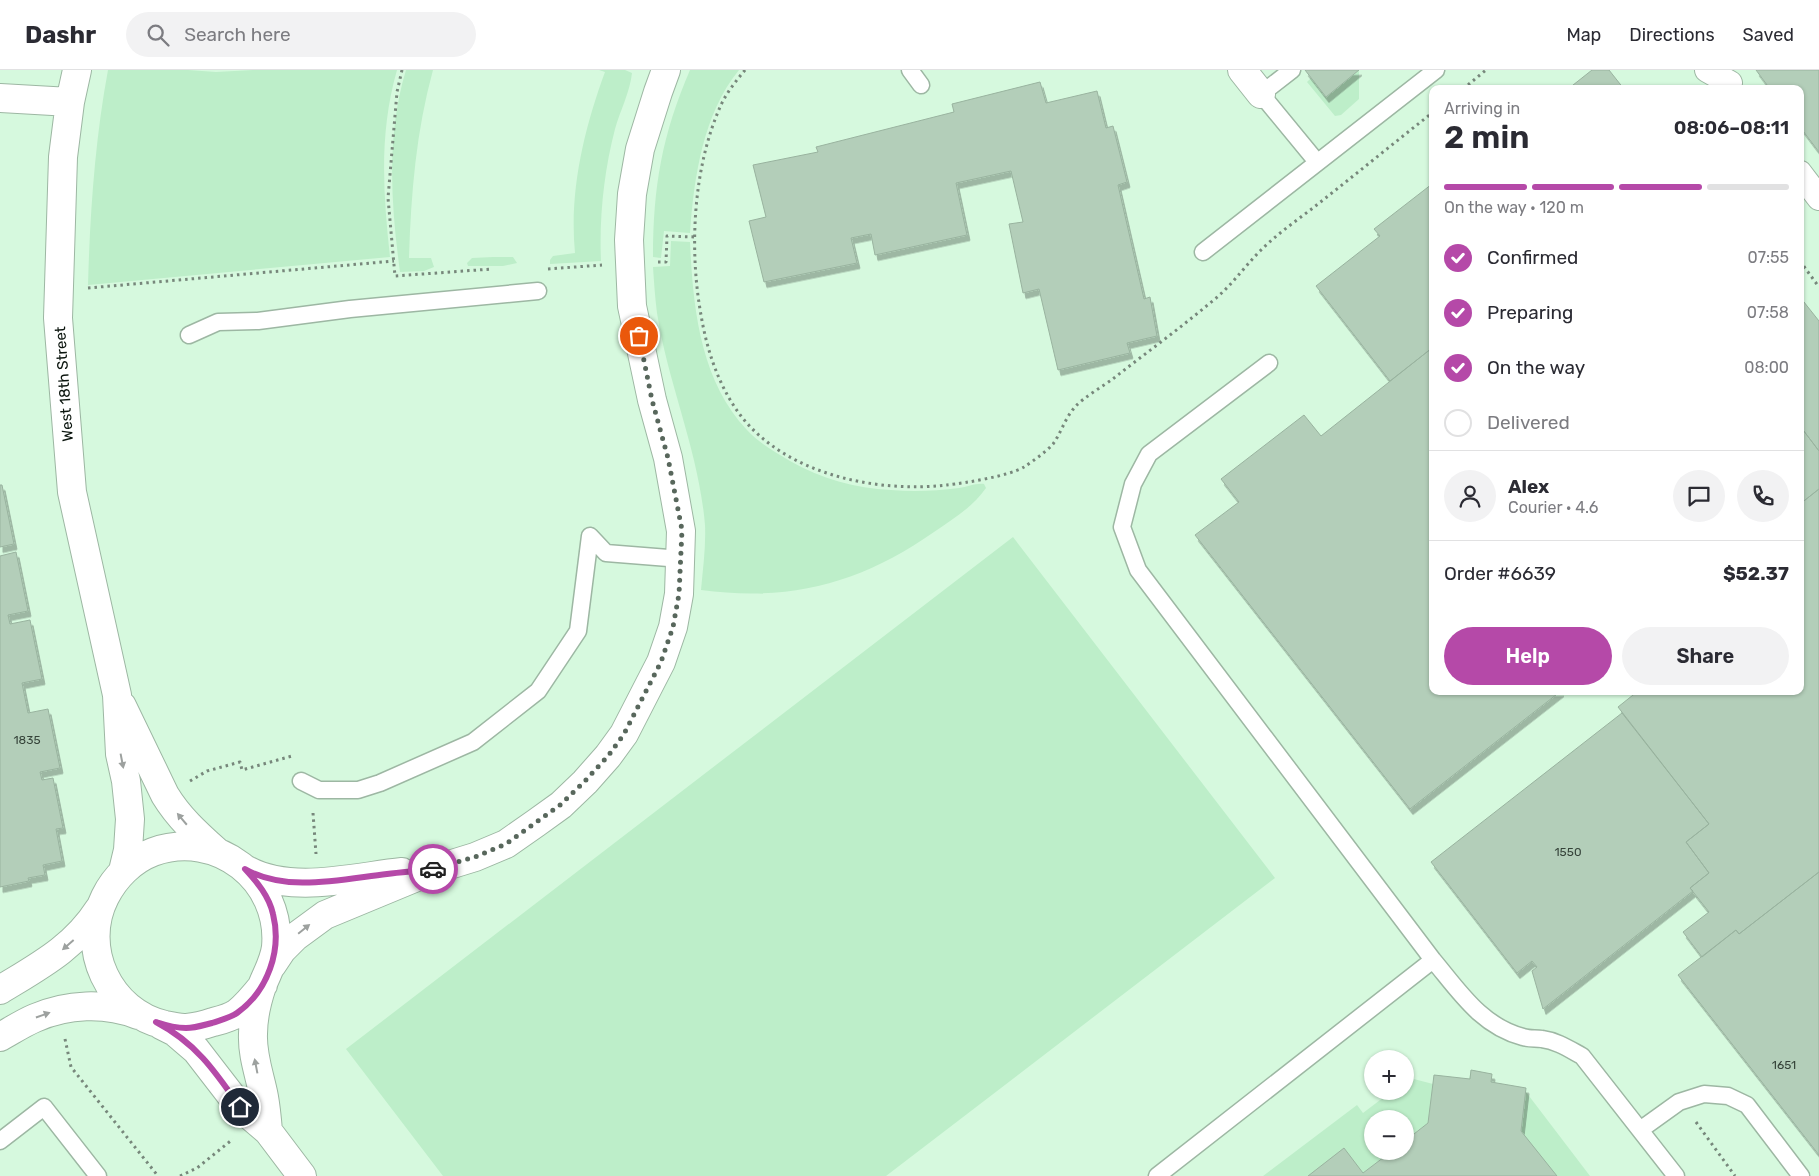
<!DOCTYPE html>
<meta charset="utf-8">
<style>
:root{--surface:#fff;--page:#f2f2f3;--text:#2b2b33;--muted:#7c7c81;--line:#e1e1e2;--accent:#b549a8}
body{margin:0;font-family:Rubik,sans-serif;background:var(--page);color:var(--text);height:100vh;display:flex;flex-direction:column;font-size:19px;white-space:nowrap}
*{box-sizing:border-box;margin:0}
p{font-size:16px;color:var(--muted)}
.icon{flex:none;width:28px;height:28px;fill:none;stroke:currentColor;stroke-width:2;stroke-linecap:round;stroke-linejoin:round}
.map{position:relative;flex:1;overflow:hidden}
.panel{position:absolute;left:1429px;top:15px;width:375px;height:610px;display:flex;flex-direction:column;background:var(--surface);border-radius:10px;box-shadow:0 1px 4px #0004}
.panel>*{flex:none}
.buttons{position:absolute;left:1364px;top:980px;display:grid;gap:10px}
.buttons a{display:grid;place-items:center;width:50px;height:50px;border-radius:50%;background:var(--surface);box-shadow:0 1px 4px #0004;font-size:25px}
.pin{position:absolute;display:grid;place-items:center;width:42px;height:42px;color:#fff;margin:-21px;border:2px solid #fff;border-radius:50%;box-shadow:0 1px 5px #0007}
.courier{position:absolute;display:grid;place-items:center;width:50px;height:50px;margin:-25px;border:4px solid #b549a8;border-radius:50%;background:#fff;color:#222;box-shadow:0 1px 6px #0007}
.overview em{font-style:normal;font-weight:600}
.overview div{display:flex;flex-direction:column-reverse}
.overview{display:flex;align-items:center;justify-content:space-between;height:85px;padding:0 15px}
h1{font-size:32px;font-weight:600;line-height:38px}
.bar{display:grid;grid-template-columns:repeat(4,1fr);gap:8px 5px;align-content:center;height:60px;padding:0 15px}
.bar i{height:6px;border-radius:4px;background:var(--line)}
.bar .selected{background:var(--accent)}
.bar p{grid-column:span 4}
.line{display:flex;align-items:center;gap:12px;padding:0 15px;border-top:1px solid var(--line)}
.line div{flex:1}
.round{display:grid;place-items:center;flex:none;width:52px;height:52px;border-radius:26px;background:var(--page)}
ol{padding:0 15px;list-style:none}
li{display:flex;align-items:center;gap:15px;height:55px}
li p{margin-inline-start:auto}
li .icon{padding:5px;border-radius:50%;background:var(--accent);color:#fff;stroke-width:4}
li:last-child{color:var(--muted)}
li i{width:28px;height:28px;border:2px solid var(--line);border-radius:50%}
.action{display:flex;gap:10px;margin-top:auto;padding:10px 15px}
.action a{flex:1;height:58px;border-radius:30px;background:var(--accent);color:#fff;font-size:20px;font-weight:600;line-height:58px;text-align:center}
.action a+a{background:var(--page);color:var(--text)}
header{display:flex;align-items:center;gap:30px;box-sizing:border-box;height:70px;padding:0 25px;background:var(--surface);border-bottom:1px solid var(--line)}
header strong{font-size:24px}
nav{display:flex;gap:28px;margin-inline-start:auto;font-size:18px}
.search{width:350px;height:45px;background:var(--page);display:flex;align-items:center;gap:12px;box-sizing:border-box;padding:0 18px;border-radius:28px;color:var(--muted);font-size:19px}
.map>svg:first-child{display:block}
.built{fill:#d6f9de;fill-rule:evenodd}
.grass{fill:#bdeec9;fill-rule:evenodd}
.building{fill:#b3ceb9;stroke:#99b39f;filter:url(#shadow)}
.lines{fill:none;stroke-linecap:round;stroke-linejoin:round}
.service-casing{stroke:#9db7a3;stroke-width:19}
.pedestrian-casing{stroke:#9db7a3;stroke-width:26}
.minor-casing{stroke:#9db7a3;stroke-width:30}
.path{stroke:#77877b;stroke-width:3;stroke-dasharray:2.5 4;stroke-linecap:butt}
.service{stroke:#fff;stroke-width:16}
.pedestrian{stroke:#fff;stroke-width:24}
.minor{stroke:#fff;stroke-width:28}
.oneway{fill:#9da19f}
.done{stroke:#58675c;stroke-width:5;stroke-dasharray:0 9}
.route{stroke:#b549a8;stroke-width:6}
.labels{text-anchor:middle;stroke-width:4.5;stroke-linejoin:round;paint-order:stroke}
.number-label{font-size:12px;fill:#354339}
.street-label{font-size:15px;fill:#0b150e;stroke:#fff}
</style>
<header>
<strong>Dashr</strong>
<div class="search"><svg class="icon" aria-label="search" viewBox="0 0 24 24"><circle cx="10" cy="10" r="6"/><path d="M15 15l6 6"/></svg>Search here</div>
<nav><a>Map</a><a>Directions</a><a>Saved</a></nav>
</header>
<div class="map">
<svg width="1819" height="1106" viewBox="0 0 1819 1106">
<defs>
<filter id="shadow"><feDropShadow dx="3" dy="5.5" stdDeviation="0" flood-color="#0004"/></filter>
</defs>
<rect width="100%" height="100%" fill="#e8ffed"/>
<path class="built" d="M0,0H1819V1106H0ZM1432,19H1800V621H1432ZM1372,989H1405V1021H1372ZM1372,1049H1405V1081H1372Z"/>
<path class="grass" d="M108,0H188L216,2L253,0H397C379,63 383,123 390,187L88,215C90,143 95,70 108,0Z
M406,0H433C416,62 411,124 409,188H431L434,197L424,201L400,202C391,135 386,66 406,0Z
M599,0H625L632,3C630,22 620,41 615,59C604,101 599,148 601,191L550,194V190L553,186L575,183C569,122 584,59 605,2Z
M690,0H739C703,44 694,107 690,163L664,161L661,188L653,187C653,117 662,65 690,0Z
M1359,0V29L1341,45L1335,46L1307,12L1311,8L1326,27Z
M671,171L690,172C693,238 700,310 747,360C759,373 775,382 790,391C821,409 855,418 891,420C913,422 936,421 959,418C967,417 976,413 984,414L986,418C973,437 953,449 934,462C861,513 791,532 701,520C703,498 706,476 705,455C699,382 668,314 657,243C655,228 654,212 653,197L670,196Z
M493,187H513L517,193L503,196H468L467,193L472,188Z
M1013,467L1275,808L886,1106H443L346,979Z
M1471,1000L1492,1004L1491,1012L1526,1018V1022L1590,1106H1263L1357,1035L1363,1043L1392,1021H1405V1011L1410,1008L1433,1014L1434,1005L1469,1009ZM1372,1049H1405V1081H1372Z"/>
<path class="building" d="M1305,0H1359L1326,27Z
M1592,0H1609L1624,19H1568Z
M1756,0H1819V82L1800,57V19H1770Z
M1040,12L1046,33L1097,21L1106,58L1113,56L1127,112L1118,115L1144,229L1150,227L1157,266L1127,273L1130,283L1058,300L1039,219L1023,223L1009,154L1023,152L1011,101L956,113L967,165L875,185L871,164L851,168L857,193L764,212L749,151L766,147L753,95L818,82L816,77L954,42L952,34Z
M1432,114V278L1390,311L1316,216L1380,166L1374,159Z
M1800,227L1819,251V381L1800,356Z
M1432,278V621H1561L1410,739L1195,465L1239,432L1221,409L1304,345L1321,366Z
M1800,356L1819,381V419L1800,434Z
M0,415H2L14,474L0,477Z
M1819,419V802L1739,864L1736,860L1702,887L1683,862L1709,842L1690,818L1709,803L1686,772L1709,754L1618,637L1638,621H1800V434Z
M16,482L28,541L8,545L10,554L30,550L42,609L22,613L28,643L48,639L60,698L40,702L42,710L53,708L63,758L56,759L62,791L43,795L45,805L28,808L29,811L0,817V486Z
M1622,643L1709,754L1686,772L1709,803L1690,818L1693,821L1543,939L1532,901L1537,897L1532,891L1517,903L1431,792Z
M1819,802V1085L1678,905L1736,860L1739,864Z
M1471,1000L1492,1004L1491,1012L1526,1018L1521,1061L1557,1106H1308L1344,1078L1363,1103L1392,1081H1405V1071L1428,1053L1434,1005L1470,1009Z"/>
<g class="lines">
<defs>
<path id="service" d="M910,0L921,15
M1292,0L1261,24L1317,92
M1203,182L1436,0
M189,265L218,252L258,251L350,239L538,221
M1269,293L1149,384L1133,414L1122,457L1138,500L1433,890C1459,921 1481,956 1523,967C1529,969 1536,968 1542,969C1557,971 1569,979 1582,986L1676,1106
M590,466L606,483L681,489
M301,711L319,720H358L380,713L473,672L538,621L578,561L590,466
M1640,1060L1679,1032L1704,1024L1728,1026L1747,1035L1801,1106
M0,1071L44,1037L98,1106
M1157,1106L1433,890"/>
<path id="pedestrian" d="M1707,0L1730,13
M1800,103L1819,128"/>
<path id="minor" d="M77,0L70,32L63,87L58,248L72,422L117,625L120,684L126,711L130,749L128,780L123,801
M1242,0L1261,24
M0,28L70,32
M122,636L165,725C179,748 197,764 217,782
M245,799C290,825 354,807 402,802
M272,895L282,880L295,867L325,845L436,799L475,787L506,774L536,753L561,735L585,712L608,686L624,664L661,592L673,557L679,524L681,461L668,388L652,330L632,236L629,170L632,124L640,79L658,22L666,0
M263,915C255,925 247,935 237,943C230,948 221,950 213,952C204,955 196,957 187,958C179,958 172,956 165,955C109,942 79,878 105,827C115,807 132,790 153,782C217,759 282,810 276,877C274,892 267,903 262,916C257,931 253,948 253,964C252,986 260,1006 264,1027C266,1038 267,1049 268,1061
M0,920C39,896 74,878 99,839
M161,955L175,962L196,980L240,1037L268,1061L302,1106
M0,967C11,961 23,953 35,948C67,934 105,932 138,945"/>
</defs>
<use href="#service" class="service-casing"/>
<use href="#pedestrian" class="pedestrian-casing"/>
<use href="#minor" class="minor-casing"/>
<path class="path" d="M402,0L397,22L388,128L395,206L492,199
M745,0C736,11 727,22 721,35C693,97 689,179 701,245C707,281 719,317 741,346C787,405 877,423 947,415C965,413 1009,406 1024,397C1033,391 1046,382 1053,374C1061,363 1065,348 1075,337C1084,327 1102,317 1114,308C1146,283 1179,259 1210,233C1230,218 1243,198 1261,180C1278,163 1299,149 1318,134C1356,104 1394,73 1432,43
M1463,19L1486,0
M1800,191L1819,217
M658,192H666L667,166L695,167
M548,199L602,195
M88,218L394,191
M190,711L207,701L240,692L242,700L292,686
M313,743L316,784
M65,969L71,997L158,1106
M1696,1052L1735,1106
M180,1106L197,1098L233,1069"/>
<use href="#service" class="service"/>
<use href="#pedestrian" class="pedestrian"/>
<use href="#minor" class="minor"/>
</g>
<defs><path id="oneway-solid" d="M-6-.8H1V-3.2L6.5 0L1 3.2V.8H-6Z" transform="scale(1.25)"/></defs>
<g class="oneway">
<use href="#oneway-solid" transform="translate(122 691) rotate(79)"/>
<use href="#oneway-solid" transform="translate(182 749) rotate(-130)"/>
<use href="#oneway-solid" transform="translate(304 859) rotate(-39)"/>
<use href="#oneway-solid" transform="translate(68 875) rotate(139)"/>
<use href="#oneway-solid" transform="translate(43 945) rotate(-19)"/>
<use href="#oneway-solid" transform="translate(256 996) rotate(-101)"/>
</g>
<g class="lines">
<path class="done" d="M433,799L475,787L506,774L560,735L584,712L608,686L624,664L661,592L673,557L679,524L682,460L668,388L652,330L639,266"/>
<path class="route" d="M240,1037C215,1001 196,973 156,952C165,955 176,958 186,958C195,958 204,955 212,953C220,950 230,948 237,943C268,921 282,880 273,844C269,826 257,812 245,799C286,823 343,809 387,804C402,802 418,801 433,799"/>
</g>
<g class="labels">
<g class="number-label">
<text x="27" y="674">1835</text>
<text x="1568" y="786">1550</text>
<text x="1784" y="999">1651</text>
</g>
<g class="street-label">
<text transform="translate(64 314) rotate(-94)" y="5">West 18th Street</text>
</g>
</g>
</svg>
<div class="buttons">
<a>+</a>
<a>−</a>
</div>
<div class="pin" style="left:639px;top:266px;background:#ea580c"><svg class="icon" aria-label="bag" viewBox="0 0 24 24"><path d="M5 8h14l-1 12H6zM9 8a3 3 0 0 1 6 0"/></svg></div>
<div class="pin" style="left:240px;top:1037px;background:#1f2937"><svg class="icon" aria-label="home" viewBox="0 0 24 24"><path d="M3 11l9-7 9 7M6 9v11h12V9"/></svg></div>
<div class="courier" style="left:433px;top:799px"><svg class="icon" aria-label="car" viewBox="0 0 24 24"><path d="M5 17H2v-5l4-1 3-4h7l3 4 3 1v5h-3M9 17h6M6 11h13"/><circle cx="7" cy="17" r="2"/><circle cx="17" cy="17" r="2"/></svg></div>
<section class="panel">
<div class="overview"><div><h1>2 min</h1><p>Arriving in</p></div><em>08:06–08:11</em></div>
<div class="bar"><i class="selected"></i><i class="selected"></i><i class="selected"></i><i></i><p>On the way · 120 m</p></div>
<ol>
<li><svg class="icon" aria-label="check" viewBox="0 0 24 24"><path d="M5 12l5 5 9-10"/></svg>Confirmed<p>07:55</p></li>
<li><svg class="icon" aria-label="check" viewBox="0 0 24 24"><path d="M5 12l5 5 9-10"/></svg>Preparing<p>07:58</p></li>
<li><svg class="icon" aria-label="check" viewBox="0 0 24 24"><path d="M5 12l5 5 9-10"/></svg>On the way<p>08:00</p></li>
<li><i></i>Delivered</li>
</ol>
<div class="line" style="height:90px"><a class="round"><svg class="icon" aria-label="person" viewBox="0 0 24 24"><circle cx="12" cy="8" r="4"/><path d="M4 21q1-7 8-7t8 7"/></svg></a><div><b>Alex</b><p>Courier · 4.6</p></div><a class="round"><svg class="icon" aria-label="chat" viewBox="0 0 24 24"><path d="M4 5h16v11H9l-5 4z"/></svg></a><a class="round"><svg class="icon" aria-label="phone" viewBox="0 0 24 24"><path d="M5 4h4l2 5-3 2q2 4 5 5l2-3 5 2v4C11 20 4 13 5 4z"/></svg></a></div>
<div class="line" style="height:65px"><div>Order #6639</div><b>$52.37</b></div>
<div class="action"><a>Help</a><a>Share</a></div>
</section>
</div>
